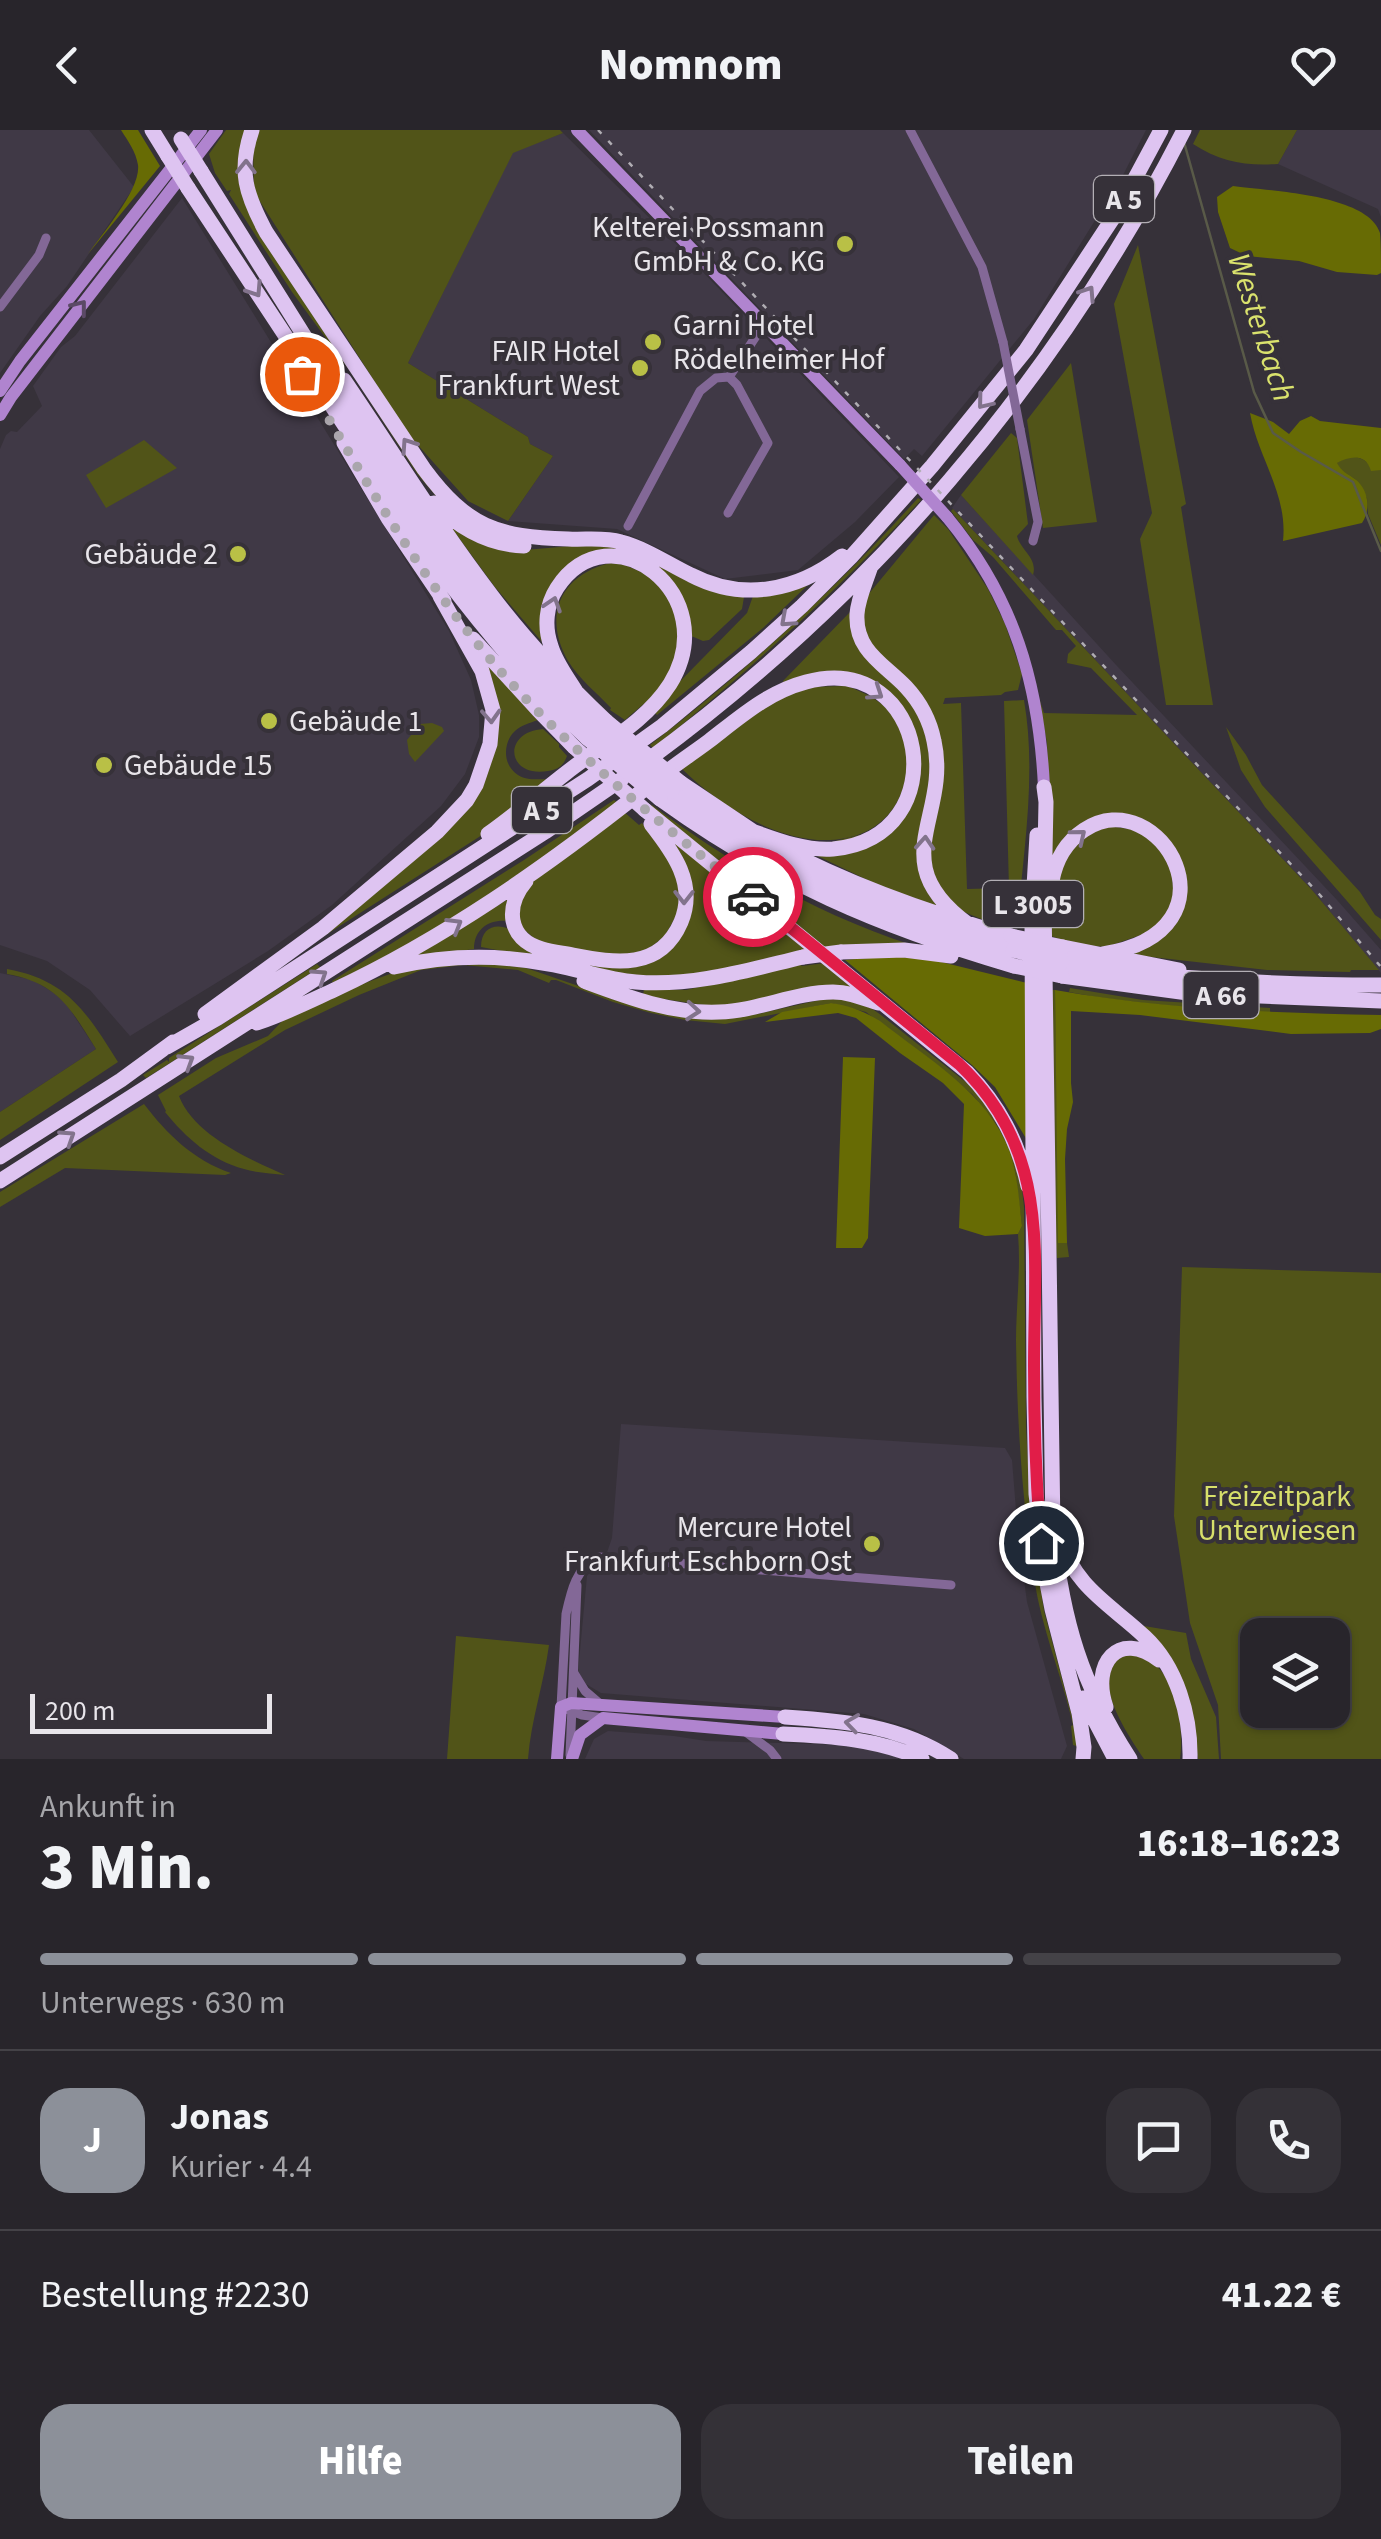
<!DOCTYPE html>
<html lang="de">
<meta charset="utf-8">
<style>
:root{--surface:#28252b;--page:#343137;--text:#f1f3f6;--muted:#a5a5a9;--line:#444247;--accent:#8c9099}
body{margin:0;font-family:"Source Sans 3",sans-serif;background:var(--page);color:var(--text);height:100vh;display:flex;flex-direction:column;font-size:38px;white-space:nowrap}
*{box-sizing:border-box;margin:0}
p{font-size:32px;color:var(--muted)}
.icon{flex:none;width:55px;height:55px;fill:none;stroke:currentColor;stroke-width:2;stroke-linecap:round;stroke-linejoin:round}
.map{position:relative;height:1629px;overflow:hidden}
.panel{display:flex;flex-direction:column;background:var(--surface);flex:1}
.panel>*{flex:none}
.controls{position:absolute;left:1240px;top:1488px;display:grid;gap:20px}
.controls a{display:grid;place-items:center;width:110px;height:110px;border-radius:20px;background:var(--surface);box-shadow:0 2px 8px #0004,0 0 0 2px var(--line);font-size:50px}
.scale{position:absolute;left:30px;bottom:25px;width:242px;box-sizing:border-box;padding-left:10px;border:5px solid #e8e5ea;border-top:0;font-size:28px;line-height:35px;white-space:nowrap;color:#e8e5ea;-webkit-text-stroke:8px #363139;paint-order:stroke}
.pin{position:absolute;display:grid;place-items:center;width:85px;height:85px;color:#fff;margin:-42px;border:5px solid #fff;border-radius:50%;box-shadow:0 2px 10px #0007}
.courier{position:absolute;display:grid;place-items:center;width:100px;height:100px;margin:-50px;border:8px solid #e11d48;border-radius:50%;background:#fff;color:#222;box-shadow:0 2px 12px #0007}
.head em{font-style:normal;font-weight:800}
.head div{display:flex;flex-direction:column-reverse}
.head{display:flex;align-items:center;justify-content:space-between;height:170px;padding:0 40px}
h1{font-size:65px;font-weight:800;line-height:75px}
.bar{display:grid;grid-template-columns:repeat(4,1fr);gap:15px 10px;align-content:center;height:120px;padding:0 40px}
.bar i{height:12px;border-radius:8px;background:var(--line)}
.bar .on{background:var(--accent)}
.bar p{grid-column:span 4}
.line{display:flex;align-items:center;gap:25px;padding:0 40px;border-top:2px solid var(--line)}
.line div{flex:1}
.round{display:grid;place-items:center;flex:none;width:105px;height:105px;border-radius:30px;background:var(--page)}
.cta{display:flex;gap:20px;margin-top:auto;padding:20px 40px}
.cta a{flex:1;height:115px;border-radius:30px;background:var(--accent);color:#fff;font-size:40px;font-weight:800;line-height:115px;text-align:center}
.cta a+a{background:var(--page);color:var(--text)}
header{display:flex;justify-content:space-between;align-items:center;height:130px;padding:0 40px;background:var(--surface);font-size:45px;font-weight:800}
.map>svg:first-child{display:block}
.built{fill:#403946}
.green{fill:#515418;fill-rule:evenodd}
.forest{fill:#676b04}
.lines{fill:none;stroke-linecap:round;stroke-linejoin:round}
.stream{stroke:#595a48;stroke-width:2.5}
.street{stroke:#836897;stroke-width:9}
.secondary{stroke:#b084cf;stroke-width:12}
.highway{stroke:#dec4f1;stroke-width:15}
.rail{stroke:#b0adb3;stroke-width:2.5;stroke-dasharray:5 10;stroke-linecap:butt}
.street-bridge{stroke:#836897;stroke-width:9}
.secondary-bridge{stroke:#b084cf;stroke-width:12}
.highway-bridge{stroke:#dec4f1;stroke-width:15}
.oneway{stroke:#82738c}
.oneway2{stroke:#5b4a66}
.done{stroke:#aaa6ac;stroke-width:10;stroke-dasharray:0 18}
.route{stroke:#e11d48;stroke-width:12}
.poi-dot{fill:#b9c046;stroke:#363139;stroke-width:4}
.labels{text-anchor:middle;stroke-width:8;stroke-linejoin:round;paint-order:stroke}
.shield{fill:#363139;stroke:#b3afb5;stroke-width:2.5}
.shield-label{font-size:28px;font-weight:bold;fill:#e8e5ea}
.poi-label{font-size:30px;fill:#e8e5ea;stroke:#363139;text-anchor:end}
.park-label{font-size:30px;fill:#d7df6a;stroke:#363139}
.water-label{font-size:32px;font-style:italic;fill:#dae26d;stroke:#363139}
</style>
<header><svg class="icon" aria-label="back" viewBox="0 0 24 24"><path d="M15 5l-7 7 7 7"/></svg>Nomnom<svg class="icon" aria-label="heart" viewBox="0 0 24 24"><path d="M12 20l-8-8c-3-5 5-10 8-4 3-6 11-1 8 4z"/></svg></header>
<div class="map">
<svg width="1381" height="1629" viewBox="0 0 1381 1629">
<rect width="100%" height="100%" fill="#363139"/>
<path class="built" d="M0,0H89L134,57L67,156L40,186L0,243Z
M589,0H1146L1123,45L1034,189L922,326L914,319L904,329Z
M1297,0H1381V87L1378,79L1278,34Z
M563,3L681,119L899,347L855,392L798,440L725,449L617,399L508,391L553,326L530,314L528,307L408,233L513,22Z
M182,68L449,501L471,550L479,585V607L465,644L441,676L332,775L268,821L130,906L90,860L47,831L0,815V319L6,305L11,301L17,302L42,276L33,256L61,217L75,206Z
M961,365L1117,536L1337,770L1381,820V843L1312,760L952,378Z
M0,843L33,850L54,863L65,872L96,919L0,982Z
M621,1294L1005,1318L1012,1330L1018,1405L1027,1472L1067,1616L1061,1629H964L914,1599L864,1584L601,1563L586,1554L578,1542L587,1446L593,1439L603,1434L612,1408Z
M608,1601L674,1606L706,1611L847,1615L908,1629H585L594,1609Z"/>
<path class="green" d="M226,0H246L239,49L441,372L418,345L352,244L292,162L229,64L231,60L227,61L215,43L209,24Z
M259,0H560L563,3L513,23L408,233L528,307L530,314L553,326L508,391L468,371L408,304L254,62L253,13Z
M1200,0H1297L1278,34C1245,36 1221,32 1193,14Z
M1138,115L1186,374L1181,377L1213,575H1166L1140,409L1152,383L1114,174Z
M1071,233L1097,392L1043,398L1027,290Z
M1011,303L1017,308L1028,394L1017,406C1021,421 1038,428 1033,445L961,365Z
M144,310L177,338L106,378L86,345Z
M1351,326C1361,328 1368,330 1372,340H1381V415L1368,384L1367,368L1355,349L1341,340L1336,333Z
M918,368L921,370C839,460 751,539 657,615L653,618L650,615C747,540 836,459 918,368Z
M953,379L1312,760L1379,840H1351L1350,842L1267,840L1134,825L1136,822C1166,811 1179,795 1181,763C1183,740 1182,729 1169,710L1109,686L1051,737L1047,613L1039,568L1044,583L1137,585L1091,538L1067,533L1068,524L1076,516L1062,500H1056L993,427L973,410L951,381Z
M934,385L948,399L988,459L1005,494L1022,544L1018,560L1005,562L1001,565L945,568L943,574L961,573L967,759L1009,758L1004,571L1024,570C1037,645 1023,723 1017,798H1004L964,782L947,770L929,735L939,609L879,529L861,495L867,466Z
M451,397L525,420L594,414L614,415L744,467L742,479L709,510L703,511L689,505L674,456L599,424L552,462L549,520L495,457Z
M610,433C671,435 696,502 665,551C655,567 638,578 625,590L610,580L611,578C597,563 579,549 568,531C542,485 561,445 610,433Z
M812,451L763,498L657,585L652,580L747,483L753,466Z
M851,481L853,495L918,580L933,632L921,702L939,777L876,754L803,719L892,697L919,627L870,552L784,554L783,551Z
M480,527L538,590C530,593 521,595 515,601C503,612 502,635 518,645C527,651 540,649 551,649L479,707L310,815L448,697L493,620Z
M847,556C864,563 880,569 891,584C920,621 909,682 865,702C801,730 723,680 680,637L757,581L805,557Z
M432,593L442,597L444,601L415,632L409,624L407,610L420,594Z
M1226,597L1246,625L1262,655L1360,762L1375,785L1381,789V810L1265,677L1241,640Z
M543,599L559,614V617L567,626C563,636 559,639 548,641C506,648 502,602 543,599Z
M614,670L618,673L451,794L334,855L332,851L524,730Z
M652,675C731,734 818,785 912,815L821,818L649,678Z
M623,681L639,695L642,693L659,714L676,742L680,766L678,782L665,806L648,819L636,823L606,827L542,815L520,796L517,771L532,750Z
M1108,696L1143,701L1171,731L1174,771L1158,799L1106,817L1074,814L1051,806C1053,775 1051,731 1079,709C1086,704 1099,700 1108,696Z
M667,707L807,820L744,838L652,849L481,817C481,791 507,792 520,808L642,833L686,788Z
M510,768L508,791C489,789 474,799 474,819L412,828Z
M443,832L504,835L526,838L605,865L730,887L758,884L824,869H845L871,878L881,885L972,957L998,990L995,992L972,964L866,882L831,873L725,894L685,890L651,883L613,872L556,850H551L549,853L518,840L463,835L421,840L359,865L285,900L179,966C194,1005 249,1029 285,1045C272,1043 256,1043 244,1039C211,1030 186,1008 165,982L166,981L158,965L216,928L268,906L284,889L332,865L390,844Z
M825,833L862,864L725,878L643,866L644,859L686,860L800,834L802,836Z
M317,834L320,837L170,933L146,948L143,945L167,930L169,932V928Z
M7,839C68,850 87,883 118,932L0,1010V982L96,919C71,879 58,853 7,844Z
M1070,858L1143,870L1270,878V883C1203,878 1135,875 1069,862Z
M1050,860H1055L1059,1113H1067L1069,1127L1057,1128L1052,1069Z
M144,974C167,1004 193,1030 231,1043L225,1045L65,1038L0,1077V1062Z
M1009,1012L1022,1059L1024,1077L1026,1297L1032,1401L1044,1481L1080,1617L1073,1615L1071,1596L1073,1595C1062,1545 1041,1498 1034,1447C1022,1370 1017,1289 1016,1211C1016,1176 1021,1140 1018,1104L1022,1096L1015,1041L1006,1013Z
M1182,1137L1381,1143V1629H1221L1218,1575L1190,1493L1174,1386ZM1258,1505H1332V1580H1258Z
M1144,1496L1186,1503L1191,1529L1216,1587L1219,1629H1198L1192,1582Z
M456,1506L549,1515C544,1553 531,1590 528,1629H447Z
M1133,1523C1140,1527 1149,1530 1155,1535C1178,1552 1184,1603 1180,1629H1144C1131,1609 1089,1550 1118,1529C1122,1526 1128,1525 1133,1523Z"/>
<path class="forest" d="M121,0H138L160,36L88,124C102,104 141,59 138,35C136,22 128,11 121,0Z
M1233,56C1267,61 1368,64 1380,103C1381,114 1381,131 1381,143L1377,145L1337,142L1299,131L1247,126L1230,118L1218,82L1217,67Z
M1250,283L1273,292L1289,304L1300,291L1311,286L1320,291L1381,298V340L1371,341C1366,323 1350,326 1337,333C1342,342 1347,343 1355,349C1369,360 1371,380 1362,393L1283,411C1288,364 1258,328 1250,283Z
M893,826L937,831L1027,853V1010L995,957L972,935L845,830Z
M1055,860C1163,879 1272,883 1381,885V899L1370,903L1291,904L1140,885L1071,881V953L1073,972L1067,999L1065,1029L1067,1113H1058Z
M831,873C850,876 864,881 880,891C925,927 989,964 1009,1020C1018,1045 1019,1071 1022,1096L1018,1104L985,1106L959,1098L964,974L943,953L900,923L856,888L838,883L765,892L782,882Z
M843,927L875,928L868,1108L862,1118H836Z"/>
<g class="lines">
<path class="stream" d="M1184,12L1254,262L1273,303L1301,322L1353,352L1381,421"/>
<path class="street" d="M910,0L982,137L1003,212
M0,177L39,125L46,108
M1020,299L1038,392L1033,411
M728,383L768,313L737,255L729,247
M628,396L700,261L716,248L729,247L764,194
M574,1543L585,1561L599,1573
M603,1588L582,1585L561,1577L566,1484C571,1461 576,1437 599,1427L951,1455
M747,1603L770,1620L777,1629
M570,1625L577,1455"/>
<path class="secondary" d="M577,0L900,335
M0,261L20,231L201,0
M0,285L11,267L217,0
M947,387C1014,468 1039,553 1044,657
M557,1629L561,1577L571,1573L785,1587
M572,1629L580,1605L603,1588L783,1604"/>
<path class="highway" d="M152,0L168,26
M252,0C238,41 246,65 266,102L424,339C467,397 497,407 568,409C586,410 604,407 621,412C647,419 668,434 691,445C743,472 797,461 842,426
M201,41L330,247L451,431L526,527L597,599
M188,58L442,443C486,502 533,557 587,608
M344,250C393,322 439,397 492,466C526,511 565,552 606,591
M344,313L388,388L444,471
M434,373C459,398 488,415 524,416
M870,439C865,454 858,469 857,484C855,521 884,534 906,557C920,572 930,591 934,611C951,687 882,731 968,794
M473,509L538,580L574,617
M641,635C869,470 1056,251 1184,0
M660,647C676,634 693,623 709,611C740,587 768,562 806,552C928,519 959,707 833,719C805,721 777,710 752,701
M681,653L757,704
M1044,657L1046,672L1044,772L1053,1402C1063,1492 1081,1553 1130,1629
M672,661C776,735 889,788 1013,820
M660,669C775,752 880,797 1014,836
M645,680L967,942C999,975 1018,1011 1028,1056
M488,704C515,685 540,663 566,643C601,615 645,593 670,554C725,465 610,377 557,458C546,475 544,497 551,516C556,533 568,548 577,563
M1037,705L1032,791L1034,1267L1036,1364L1045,1443L1052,1479L1079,1583L1084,1617L1083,1629
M777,716C852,756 929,783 1011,806
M526,751C505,776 507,809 542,819C552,822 563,823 573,825C615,833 660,841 681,792C697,754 673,722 651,694
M1052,751C1056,729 1066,712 1084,700C1159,650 1247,801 1103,824
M1063,817L1179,840
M841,822L904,820L951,826
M1062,832C1168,850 1274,855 1381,855
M394,837C447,825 500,824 554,835C581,840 608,850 636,852C693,857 748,840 803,827
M1062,846L1188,863L1381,871
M584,851C627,867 672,884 719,882C758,881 795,862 833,862C849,862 863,868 878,873
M205,884L323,798L437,702L467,670L476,655L490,614L493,580L482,541L440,466
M257,893C284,884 308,872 334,860C445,808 546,737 642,661
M167,917L218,888L588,649L662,596L751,522L802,476L851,427L932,336L1026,220L1117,82L1161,0
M0,1027L121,950L173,912
M0,1051L545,702L622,649
M1060,1408C1075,1458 1110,1474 1145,1507C1177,1537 1191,1586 1190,1629
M1083,1568L1115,1629
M1106,1577C1091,1534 1118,1499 1159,1530
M785,1587C844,1591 900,1595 951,1629
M783,1604C831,1606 878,1609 922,1629"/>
<path class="rail" d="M598,0L1320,765L1381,837"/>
<path class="street-bridge" d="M1003,212L1020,299"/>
<path class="secondary-bridge" d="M900,335L947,387"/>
<path class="highway-bridge" d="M181,9L201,41
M168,26L188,58
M606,591L681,653
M597,599L672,661
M587,608L660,669
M574,617L645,680
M1011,806L1063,817
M1013,820L1062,832
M803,827L841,822
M1014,836L1062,846"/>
</g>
<defs><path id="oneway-chevron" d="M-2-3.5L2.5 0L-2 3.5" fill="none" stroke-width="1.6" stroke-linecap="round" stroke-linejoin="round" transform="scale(2.5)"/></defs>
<g class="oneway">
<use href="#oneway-chevron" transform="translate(246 37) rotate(-89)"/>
<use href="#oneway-chevron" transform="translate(255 160) rotate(57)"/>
<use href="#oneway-chevron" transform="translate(1088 163) rotate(-57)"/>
<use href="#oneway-chevron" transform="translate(984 272) rotate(129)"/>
<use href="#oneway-chevron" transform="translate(408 315) rotate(-124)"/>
<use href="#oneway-chevron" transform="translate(553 474) rotate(-72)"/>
<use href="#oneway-chevron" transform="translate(787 490) rotate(138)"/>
<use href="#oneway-chevron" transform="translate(876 563) rotate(34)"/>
<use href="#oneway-chevron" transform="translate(491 586) rotate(87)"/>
<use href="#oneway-chevron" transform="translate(1079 706) rotate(-39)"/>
<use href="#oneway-chevron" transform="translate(925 713) rotate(-86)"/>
<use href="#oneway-chevron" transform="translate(684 767) rotate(90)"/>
<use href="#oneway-chevron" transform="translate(455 795) rotate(-31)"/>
<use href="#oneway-chevron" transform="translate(320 846) rotate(-33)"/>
<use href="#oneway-chevron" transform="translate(693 881) rotate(5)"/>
<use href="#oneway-chevron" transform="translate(187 931) rotate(-32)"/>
<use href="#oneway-chevron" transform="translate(68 1007) rotate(-33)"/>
<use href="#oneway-chevron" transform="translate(852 1593) rotate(-172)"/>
</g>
<use class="oneway2" href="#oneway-chevron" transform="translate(80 177) rotate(-52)"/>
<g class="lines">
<path class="done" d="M302,244C356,334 407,425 472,507C552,608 653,687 753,767"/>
<path class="route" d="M753,767L959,934C1051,1021 1034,1122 1034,1236C1034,1295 1036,1354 1041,1413"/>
</g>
<g class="poi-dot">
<circle cx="845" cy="114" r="10"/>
<circle cx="653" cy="212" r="10"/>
<circle cx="640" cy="238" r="10"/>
<circle cx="238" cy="424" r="10"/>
<circle cx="269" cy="591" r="10"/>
<circle cx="104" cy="635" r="10"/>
<circle cx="872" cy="1414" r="10"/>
</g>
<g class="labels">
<g class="shield">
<rect x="1094" y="46" width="60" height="46" rx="8"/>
<rect x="512" y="657" width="60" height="46" rx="8"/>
<rect x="983" y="751" width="100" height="46" rx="8"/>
<rect x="1183.5" y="842" width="75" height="46" rx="8"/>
</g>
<g class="shield-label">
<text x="1124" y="79">A 5</text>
<text x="542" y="690">A 5</text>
<text x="1033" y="784">L 3005</text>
<text x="1221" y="875">A 66</text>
</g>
<g class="poi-label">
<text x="825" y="107">Kelterei Possmann<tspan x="825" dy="34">GmbH &amp; Co. KG</tspan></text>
<text x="673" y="205" text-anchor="start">Garni Hotel<tspan x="673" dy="34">Rödelheimer Hof</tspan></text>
<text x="620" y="231">FAIR Hotel<tspan x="620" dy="34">Frankfurt West</tspan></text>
<text x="218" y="434">Gebäude 2</text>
<text x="289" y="601" text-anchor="start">Gebäude 1</text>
<text x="124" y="645" text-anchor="start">Gebäude 15</text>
<text x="852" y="1407">Mercure Hotel<tspan x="852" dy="34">Frankfurt Eschborn Ost</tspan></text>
</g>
<g class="park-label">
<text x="1277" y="1376">Freizeitpark<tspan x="1277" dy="34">Unterwiesen</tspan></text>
</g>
<g class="water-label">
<text transform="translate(1262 197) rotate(72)" y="11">Westerbach</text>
</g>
</g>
</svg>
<div class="controls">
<a><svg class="icon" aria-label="layers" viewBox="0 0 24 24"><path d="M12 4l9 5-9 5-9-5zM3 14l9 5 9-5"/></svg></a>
</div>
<div class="scale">200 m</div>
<div class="pin" style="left:302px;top:244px;background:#ea580c"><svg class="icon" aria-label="bag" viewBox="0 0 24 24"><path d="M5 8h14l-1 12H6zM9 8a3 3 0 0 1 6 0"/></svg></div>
<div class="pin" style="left:1041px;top:1413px;background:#1f2937"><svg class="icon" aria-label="home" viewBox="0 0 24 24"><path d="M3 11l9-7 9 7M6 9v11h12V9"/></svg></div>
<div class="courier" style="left:753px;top:767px"><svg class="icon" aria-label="car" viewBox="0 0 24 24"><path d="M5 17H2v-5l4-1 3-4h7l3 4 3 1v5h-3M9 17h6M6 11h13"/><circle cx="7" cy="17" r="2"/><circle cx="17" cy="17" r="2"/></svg></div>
</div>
<section class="panel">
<div class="head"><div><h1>3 Min.</h1><p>Ankunft in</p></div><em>16:18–16:23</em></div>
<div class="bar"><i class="on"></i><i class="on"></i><i class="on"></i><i></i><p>Unterwegs · 630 m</p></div>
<div class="line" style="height:180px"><b class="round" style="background:var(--accent);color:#fff">J</b><div><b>Jonas</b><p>Kurier · 4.4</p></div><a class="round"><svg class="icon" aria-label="chat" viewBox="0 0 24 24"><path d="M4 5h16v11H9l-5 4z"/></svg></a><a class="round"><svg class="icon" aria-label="phone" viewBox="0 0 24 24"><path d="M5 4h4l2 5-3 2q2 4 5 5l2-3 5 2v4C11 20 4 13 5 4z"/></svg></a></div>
<div class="line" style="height:130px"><div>Bestellung #2230</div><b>41.22 €</b></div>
<div class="cta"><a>Hilfe</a><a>Teilen</a></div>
</section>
